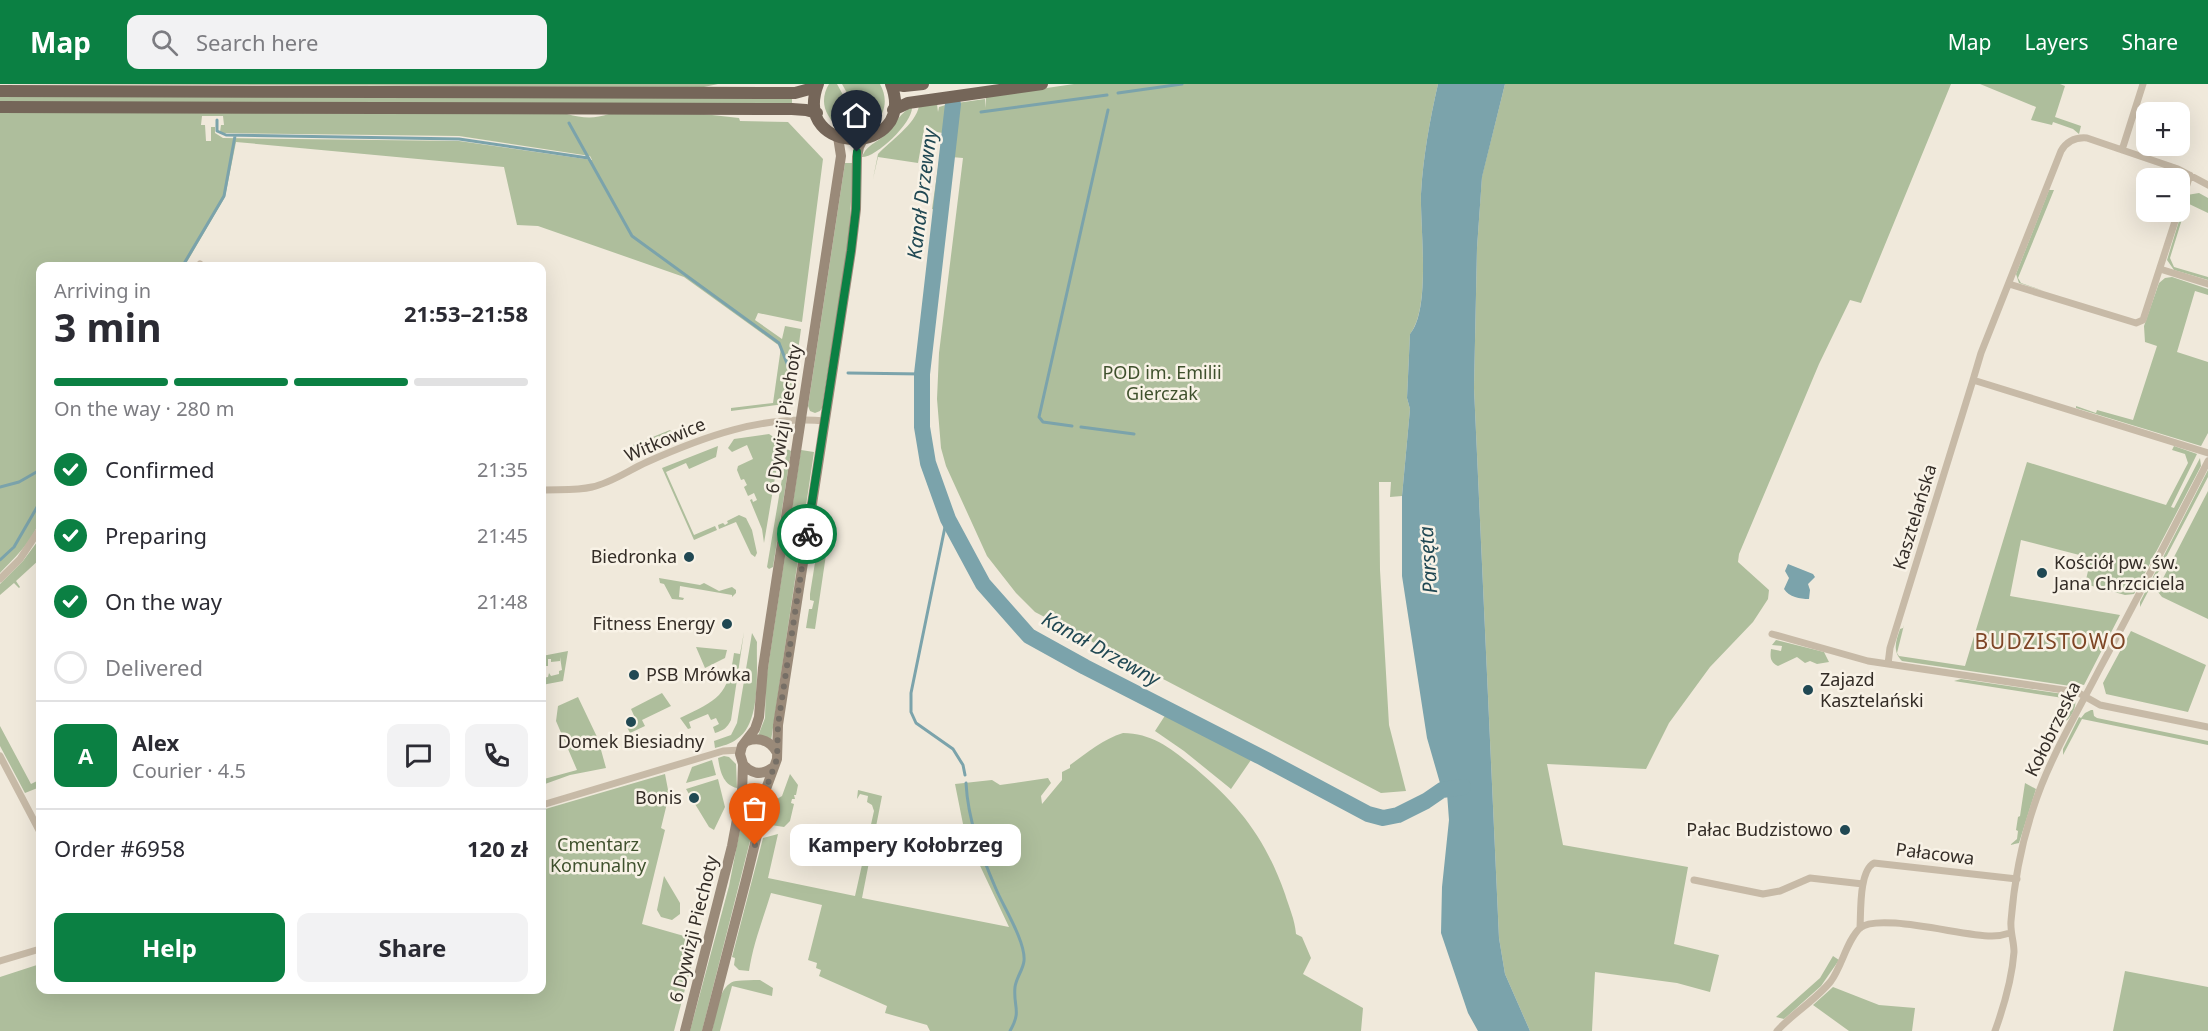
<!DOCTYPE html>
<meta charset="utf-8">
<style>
:root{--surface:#fff;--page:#f2f2f3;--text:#2b2b33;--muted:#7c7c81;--line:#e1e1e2;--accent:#0b8043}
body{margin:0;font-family:"Noto Sans",sans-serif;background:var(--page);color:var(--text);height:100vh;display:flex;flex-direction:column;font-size:22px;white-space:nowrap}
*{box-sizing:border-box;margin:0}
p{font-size:20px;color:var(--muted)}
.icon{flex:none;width:33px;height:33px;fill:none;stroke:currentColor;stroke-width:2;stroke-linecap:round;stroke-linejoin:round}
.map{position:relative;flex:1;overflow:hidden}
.side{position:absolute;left:36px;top:178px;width:510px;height:732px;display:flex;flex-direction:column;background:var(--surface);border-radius:12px;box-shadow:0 6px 24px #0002}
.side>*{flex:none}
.tools{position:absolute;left:2136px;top:18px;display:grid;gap:12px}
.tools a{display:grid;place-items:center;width:54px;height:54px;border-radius:12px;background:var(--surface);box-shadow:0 6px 24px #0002;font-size:30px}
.pin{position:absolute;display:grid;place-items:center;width:51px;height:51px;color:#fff;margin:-62px -26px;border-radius:50% 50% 50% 0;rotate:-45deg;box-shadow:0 0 6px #0007}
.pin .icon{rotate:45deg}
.courier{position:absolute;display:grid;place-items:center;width:60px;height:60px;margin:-30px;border:4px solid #0b8043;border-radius:50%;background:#fff;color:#222;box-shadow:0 2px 8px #0007}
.bubble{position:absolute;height:42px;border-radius:12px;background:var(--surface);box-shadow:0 6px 24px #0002;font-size:20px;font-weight:700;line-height:42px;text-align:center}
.head em{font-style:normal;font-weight:700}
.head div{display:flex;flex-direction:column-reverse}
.head{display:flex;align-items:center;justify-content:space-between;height:102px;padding:0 18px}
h1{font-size:39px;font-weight:700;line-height:45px}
.bar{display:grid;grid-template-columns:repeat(4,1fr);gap:9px 6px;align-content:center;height:72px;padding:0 18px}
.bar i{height:8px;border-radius:4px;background:var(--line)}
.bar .on{background:var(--accent)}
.bar p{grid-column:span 4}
.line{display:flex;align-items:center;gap:15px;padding:0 18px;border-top:2px solid var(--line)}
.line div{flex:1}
.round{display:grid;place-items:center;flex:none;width:63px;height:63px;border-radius:12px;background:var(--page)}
ol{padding:0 18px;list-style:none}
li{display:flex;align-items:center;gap:18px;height:66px}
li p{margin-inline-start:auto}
li .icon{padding:6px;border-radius:50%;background:var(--accent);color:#fff;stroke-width:4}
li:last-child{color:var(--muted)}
li i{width:33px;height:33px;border:3px solid var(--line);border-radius:50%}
.cta{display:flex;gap:12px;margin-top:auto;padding:12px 18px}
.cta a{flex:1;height:69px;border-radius:12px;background:var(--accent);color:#fff;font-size:24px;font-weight:700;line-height:69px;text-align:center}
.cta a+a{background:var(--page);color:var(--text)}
header{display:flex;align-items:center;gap:36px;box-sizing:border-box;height:84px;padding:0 30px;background:var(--accent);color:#fff}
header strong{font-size:28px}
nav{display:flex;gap:33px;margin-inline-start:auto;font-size:21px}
.search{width:420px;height:54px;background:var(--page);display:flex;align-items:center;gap:15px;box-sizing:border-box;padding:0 21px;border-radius:12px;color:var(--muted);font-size:22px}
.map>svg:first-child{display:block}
.green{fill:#aebe9c;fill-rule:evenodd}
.water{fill:#7ba3ab}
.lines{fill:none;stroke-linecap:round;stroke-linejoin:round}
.stream{stroke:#7ba3ab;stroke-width:3}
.river{stroke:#7ba3ab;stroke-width:16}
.street{stroke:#c7baa7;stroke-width:7}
.secondary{stroke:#9a8a79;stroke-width:10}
.primary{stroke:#756659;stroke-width:12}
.done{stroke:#766f66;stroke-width:6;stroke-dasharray:0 10.8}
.route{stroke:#0b8043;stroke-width:8}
.poi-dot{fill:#204853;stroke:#f8f2e6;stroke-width:2}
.labels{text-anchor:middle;stroke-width:5;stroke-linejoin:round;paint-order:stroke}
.park-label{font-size:18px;fill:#3f512d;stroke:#f8f2e6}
.street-label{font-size:18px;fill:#342d27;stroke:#f8f2e6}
.poi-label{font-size:18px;fill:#342d27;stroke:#f8f2e6;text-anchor:end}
.water-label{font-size:20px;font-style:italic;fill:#204853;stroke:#f8f2e6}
.quarter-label{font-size:21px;letter-spacing:1.5px;fill:#7e4626;stroke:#f8f2e6}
</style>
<header>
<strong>Map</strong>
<div class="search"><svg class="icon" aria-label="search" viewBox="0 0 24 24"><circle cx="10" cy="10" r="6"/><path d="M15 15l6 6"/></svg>Search here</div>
<nav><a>Map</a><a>Layers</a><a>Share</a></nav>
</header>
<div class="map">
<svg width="2208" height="947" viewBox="0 0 2208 947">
<rect width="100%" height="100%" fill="#f0e9db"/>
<path class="green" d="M0,0H718L704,3Z
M829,0H837L848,20L852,18L842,0H880C901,38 847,67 828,31C822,21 823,10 829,0Z
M1074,0H1438C1430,35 1423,73 1421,110C1420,144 1431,224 1410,250L1407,314L1410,325L1402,412L1390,413L1391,398H1379L1380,486L1389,641L1406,707L1381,709L1035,528L1016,509L987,472L946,382L941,364L937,315L939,269L963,74L951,73L957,19L985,15L986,24V13Z
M1505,0H1951L1861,219L1850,216L1819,280L1739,470L1738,478L1769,506L1768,515L1753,538L1710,583L1669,639L1646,685L1547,680L1563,761L1688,783L1674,860L1719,871L1710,908L1677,899L1595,888L1592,947H1530L1505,890L1499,854L1474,304L1477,164L1482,92Z
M1980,0H2060L2065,2L2055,33L2081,42L2079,50L2073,45L2053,38L2052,41L2031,36L2036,23Z
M0,12L792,13V20L0,18Z
M937,20L938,28L939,23L949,20L946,67L938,126L932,125L943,49L924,46L918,79L878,73L873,95L878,70C889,58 916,40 919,22Z
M912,23C913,38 877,73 862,73C867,60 877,59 886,50C897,40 897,31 912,23Z
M0,28L567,30C582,34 594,35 609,30H703L739,34L740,37L788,38L823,75L802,238L758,229L755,236L782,255L785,242L801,245L794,296L784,320L731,327V324L773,319L781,263L684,193L538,142L517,141L504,83L236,58L225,113L184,183H40V422L38,426L40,428C40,451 15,473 0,489ZM202,32H223L224,41H221L220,48L223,49L459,52L590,72L592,76L459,57L223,54L215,49V43H211V57H206L205,41H201Z
M845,79H852C853,161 834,243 822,324L820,327L815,329L810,327L808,322Z
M2049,106H2054L2018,194L2021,199L2044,207L2019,199L2016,190Z
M2199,109L2208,114V129L2187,119L2170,174L2174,183L2208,193V196L2174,186L2167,176L2187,111Z
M2172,193L2208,205V211L2195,207L2177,268L2208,278V349L2201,362L2076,324V322L2096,329L2097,326L2133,336L2157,262L2145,258L2144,242L2159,199L2165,194Z
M670,346L677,353L676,355L631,373L628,363Z
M769,350L775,354L780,364L764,459L762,445L750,416L752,415L753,418L757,416L754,409L748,412L744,403L747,401L744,395L741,396L737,386L738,382L753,375L747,361L732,368L728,364L734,355Z
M718,362L716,373L689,385L686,379L666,388L694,451L715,442L717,446L694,456L662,384Z
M2174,362L2197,370L2171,423L2174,424L2200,374L2201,382L2134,510L2125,511L2085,500L2091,474L2021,456L2010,512L2120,531L2084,601L2079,600L2077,603L1902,577C1892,567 1896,557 1900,545L1903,544L1904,541L1897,569L1899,572L1965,582L2027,378L2166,421L2188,379L2185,370L2172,366Z
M787,365L791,367L773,483L769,485L767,483Z
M801,366L814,368L771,657L758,652L765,634L766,597Z
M2208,386V393L2140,523V518Z
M2208,407V535L2162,513L2158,508V504Z
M739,431L746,434L752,446L757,469L755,473L751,470L736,438L719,445L718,441L723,439L725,441L728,439L727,437Z
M40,454V475L16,497L20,503L19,504L14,499L0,511V500L23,477Z
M827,464L815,545L806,544L809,525H812L814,517L810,516V510L817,466Z
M659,494L700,501L704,499L719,507L732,503L736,506V509L732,513V511L680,502L679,513L684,514L683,516L672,515L664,500L660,499Z
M2131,547L2206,581L2188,628L2106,610L2103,599Z
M744,548L731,636C727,644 724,646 715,649L713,643L719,640L716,634L711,636L708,630L689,638L691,644L688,645L680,634C718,616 728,612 734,569L740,570Z
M752,549L757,558C756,584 762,639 737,655C731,660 722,662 715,664L714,657L731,651L737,639Z
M1776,556L1824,568L1829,578L1817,580L1810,577L1805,579L1797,573L1778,582C1770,578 1770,573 1771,565L1781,567L1782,562L1772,561Z
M696,563L727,566L725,574L705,584Z
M568,567L563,597L542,601V594L548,593L549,589L551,592L559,590V587L562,586L560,573V577L551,578V575H548V582H546L545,576H542V572Z
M1961,595L2070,611L2075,615C2077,624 2071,634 2064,639L2068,632L2065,630L2069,622L2063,614L1954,597Z
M662,609L671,622L642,636L645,642L630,649L626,641L636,636L631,625Z
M578,613L598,655L606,684L570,691L545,700L544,695L577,686L556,637L558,622Z
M2091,626H2093L2094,632L2097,634L2208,657V661L2082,635L2063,671V665L2079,633L2081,634L2085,629Z
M1166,630L1253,673L1231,705L1184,667L1155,647Z
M0,642L31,700L39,696L40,703L25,709L0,662Z
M1123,649C1153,649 1173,666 1195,684C1240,722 1265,754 1285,810C1289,823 1295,836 1296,850L1302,853L1311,874L1303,890L1363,924L1361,947H930L927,941L885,929L887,922L819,892L821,886L816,884L817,879L808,876L822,821L771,809C763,835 753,860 749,887L739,886L734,881L735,874L732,873L763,754L778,750L768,794L855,812L874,727L872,721L867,718L868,712L860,710L857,715L858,706L882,712L862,814L1009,843L965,750L955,700L992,696L1000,701L1048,694L1051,699L1041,712L1042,720L1062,696V688L1070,684V681C1087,669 1103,655 1123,649Z
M724,672L729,673L736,680L737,704C723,701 720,687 718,674Z
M712,676L716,691L686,699L692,683Z
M665,690L669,711L661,744L665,746L642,840L691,854L692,851L699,852L674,947H0V893L40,880V906H542V726Z
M790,690L798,701L796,711H794L795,715H792L791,719L794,720L790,737L784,743L771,741L766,737L768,717L772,718L782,712Z
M718,695L725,723L714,746L709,743L695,720L700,716L694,707L689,710L686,705Z
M2025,699L2036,705L2019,759L2010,761L2017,755L2018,747L2016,746L2018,733L2020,732Z
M747,710L756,715L755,737L750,757L702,947H690L729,802Z
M664,792L680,819V830L672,836L661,833L657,826Z
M1833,872L1839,876L1821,902L1784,935L1776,933L1820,894Z
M2125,887L2208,903V947H2113Z
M760,896L773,904L772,912L732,902L720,947H712C716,932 718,900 736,897C744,896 752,896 760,896Z
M1833,903L1879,921L1915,924L1912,947H1849L1813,921Z"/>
<path class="water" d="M1438,0H1505L1482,93L1477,164L1474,304L1499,854L1505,890L1530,947H1478L1468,929L1441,849L1442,803L1449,736L1447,709L1442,706L1427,654L1402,492V412L1410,325L1407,314L1410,250C1431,225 1420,144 1421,110C1423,73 1430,35 1438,0Z
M1788,480L1813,490L1815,493L1808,500L1810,506L1809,515C1800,515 1789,513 1784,505L1789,494L1785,487Z"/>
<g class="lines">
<path class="stream" d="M1118,9L1182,0
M981,28L1107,11
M217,36V47L226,51L459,55L588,74
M569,39L632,152L779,259L788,282H792
M182,183L224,112L235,52
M848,289L922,290
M1072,342L1043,338L1039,333L1108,26
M1081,343L1134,350
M0,403L19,398L40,386
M948,435L946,438L911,609V628L916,639L953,665L963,681L965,691
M0,476L14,463L40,418
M966,699C968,737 981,770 996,805C1003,822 1026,858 1024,877C1023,886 1016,894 1015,903C1013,924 1022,926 1010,947"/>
<path class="river" d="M953,20L922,290V343L928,379L948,435L983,500L1029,552L1085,583L1261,673L1368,730L1383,734L1398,731L1426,717L1442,706L1463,703"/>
<path class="street" d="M2122,66L2143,0
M2180,123L2190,91
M198,183L200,180
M2160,185L2208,200
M2009,200L2136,239L2143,236L2178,128
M1973,296L1981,269L2061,67C2067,57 2075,53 2087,54L2178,85L2208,101
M542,406C558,405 576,407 592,403C611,399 629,386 647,378C703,353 762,331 825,337
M0,495L20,475L40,445
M1772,550L1868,577L2077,608L2100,621L2208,643
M1888,580L1890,564L1973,296L2208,369
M0,672L40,748
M542,721L723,667L741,666
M1694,796L1763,810L1780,807L1810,794L1863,800
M1860,844C1861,827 1859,787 1874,779L2017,795
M0,877L40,865
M1777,947C1793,929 1816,916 1831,897C1842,882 1847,856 1860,844C1878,828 1966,853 1992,852C1998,852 2004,851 2010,849
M1995,947C2004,922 2012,895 2014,868C2014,857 2010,848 2011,837C2014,800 2021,761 2033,725C2048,677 2076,631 2099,586C2136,517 2172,447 2208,377"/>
<path class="secondary" d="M747,657C759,653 769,656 776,667
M743,680C751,690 761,692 772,684
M685,947L732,762L742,709L743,680L740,670L742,662L755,645L759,633L763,584L841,72L838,53
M707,947L746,796L759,743L763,713L777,675L778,641L851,167L856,125L857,73L859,63L863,55"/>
<path class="primary" d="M818,0C790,74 919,73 891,0
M893,0L904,2L923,0
M0,7L795,9L817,3
M0,23L792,25L806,26L817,29
M893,26L908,19L1042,0"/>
</g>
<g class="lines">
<path class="done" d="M755,761L763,713L777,675L778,641L807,450"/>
<path class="route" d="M807,450L851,167L856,125L857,68"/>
</g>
<g class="poi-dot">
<circle cx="689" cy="473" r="6"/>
<circle cx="2042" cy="489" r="6"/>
<circle cx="727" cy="540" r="6"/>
<circle cx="634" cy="591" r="6"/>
<circle cx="1808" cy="606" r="6"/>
<circle cx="631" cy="638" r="6"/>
<circle cx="694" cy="714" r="6"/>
<circle cx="1845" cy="746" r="6"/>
</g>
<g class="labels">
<g class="park-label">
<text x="1162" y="295">POD im. Emilii<tspan x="1162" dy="21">Gierczak</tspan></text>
<text x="598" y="767">Cmentarz<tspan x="598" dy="21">Komunalny</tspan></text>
</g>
<g class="street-label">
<text transform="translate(784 335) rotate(-81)" y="6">6 Dywizji Piechoty</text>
<text transform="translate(665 356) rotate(-23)" y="6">Witkowice</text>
<text transform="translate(1915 433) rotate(-73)" y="6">Kasztelańska</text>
<text transform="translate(2053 645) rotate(-64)" y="6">Kołobrzeska</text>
<text transform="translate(1935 770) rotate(7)" y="6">Pałacowa</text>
<text transform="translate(694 845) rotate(-76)" y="6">6 Dywizji Piechoty</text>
</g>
<g class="poi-label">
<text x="677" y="479">Biedronka</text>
<text x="2054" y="485" text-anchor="start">Kościół pw. św.<tspan x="2054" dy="21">Jana Chrzciciela</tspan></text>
<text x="715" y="546">Fitness Energy</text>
<text x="646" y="597" text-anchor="start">PSB Mrówka</text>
<text x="1820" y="602" text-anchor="start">Zajazd<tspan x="1820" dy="21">Kasztelański</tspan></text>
<text x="631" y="664" text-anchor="middle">Domek Biesiadny</text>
<text x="682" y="720">Bonis</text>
<text x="1833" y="752">Pałac Budzistowo</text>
</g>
<g class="water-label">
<text transform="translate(922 110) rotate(-83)" y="7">Kanał Drzewny</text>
<text transform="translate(1428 476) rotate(-94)" y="7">Parsęta</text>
<text transform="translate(1101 565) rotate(29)" y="7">Kanał Drzewny</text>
</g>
<g class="quarter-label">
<text x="2051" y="565">BUDZISTOWO</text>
</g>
</g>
</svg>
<div class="tools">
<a>+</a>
<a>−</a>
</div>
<div class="pin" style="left:755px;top:761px;background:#ea580c"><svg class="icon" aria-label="bag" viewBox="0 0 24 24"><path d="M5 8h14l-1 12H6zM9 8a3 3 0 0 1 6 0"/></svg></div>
<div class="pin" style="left:857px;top:68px;background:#1f2937"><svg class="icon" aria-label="home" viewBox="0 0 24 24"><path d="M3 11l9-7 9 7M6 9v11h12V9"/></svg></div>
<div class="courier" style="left:807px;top:450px"><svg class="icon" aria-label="bike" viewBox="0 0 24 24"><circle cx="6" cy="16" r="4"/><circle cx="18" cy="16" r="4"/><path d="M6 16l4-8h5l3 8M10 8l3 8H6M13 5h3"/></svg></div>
<div class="bubble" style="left:790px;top:740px;width:231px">Kampery Kołobrzeg</div>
<section class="side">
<div class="head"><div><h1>3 min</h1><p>Arriving in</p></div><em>21:53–21:58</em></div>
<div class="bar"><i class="on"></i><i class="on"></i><i class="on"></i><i></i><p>On the way · 280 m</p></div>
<ol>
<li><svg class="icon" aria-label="check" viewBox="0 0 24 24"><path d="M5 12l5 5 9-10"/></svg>Confirmed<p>21:35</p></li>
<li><svg class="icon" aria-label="check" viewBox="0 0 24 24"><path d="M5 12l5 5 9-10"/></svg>Preparing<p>21:45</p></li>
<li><svg class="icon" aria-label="check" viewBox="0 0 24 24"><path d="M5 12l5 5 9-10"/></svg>On the way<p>21:48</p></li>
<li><i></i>Delivered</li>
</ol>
<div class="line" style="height:108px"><b class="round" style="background:var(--accent);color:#fff">A</b><div><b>Alex</b><p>Courier · 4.5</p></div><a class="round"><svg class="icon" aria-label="chat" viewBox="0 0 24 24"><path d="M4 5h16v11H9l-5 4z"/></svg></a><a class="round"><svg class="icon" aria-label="phone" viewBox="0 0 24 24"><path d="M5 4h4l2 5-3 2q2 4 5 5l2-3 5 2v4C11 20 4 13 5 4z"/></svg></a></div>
<div class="line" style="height:78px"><div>Order #6958</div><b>120 zł</b></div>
<div class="cta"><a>Help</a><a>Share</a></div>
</section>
</div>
